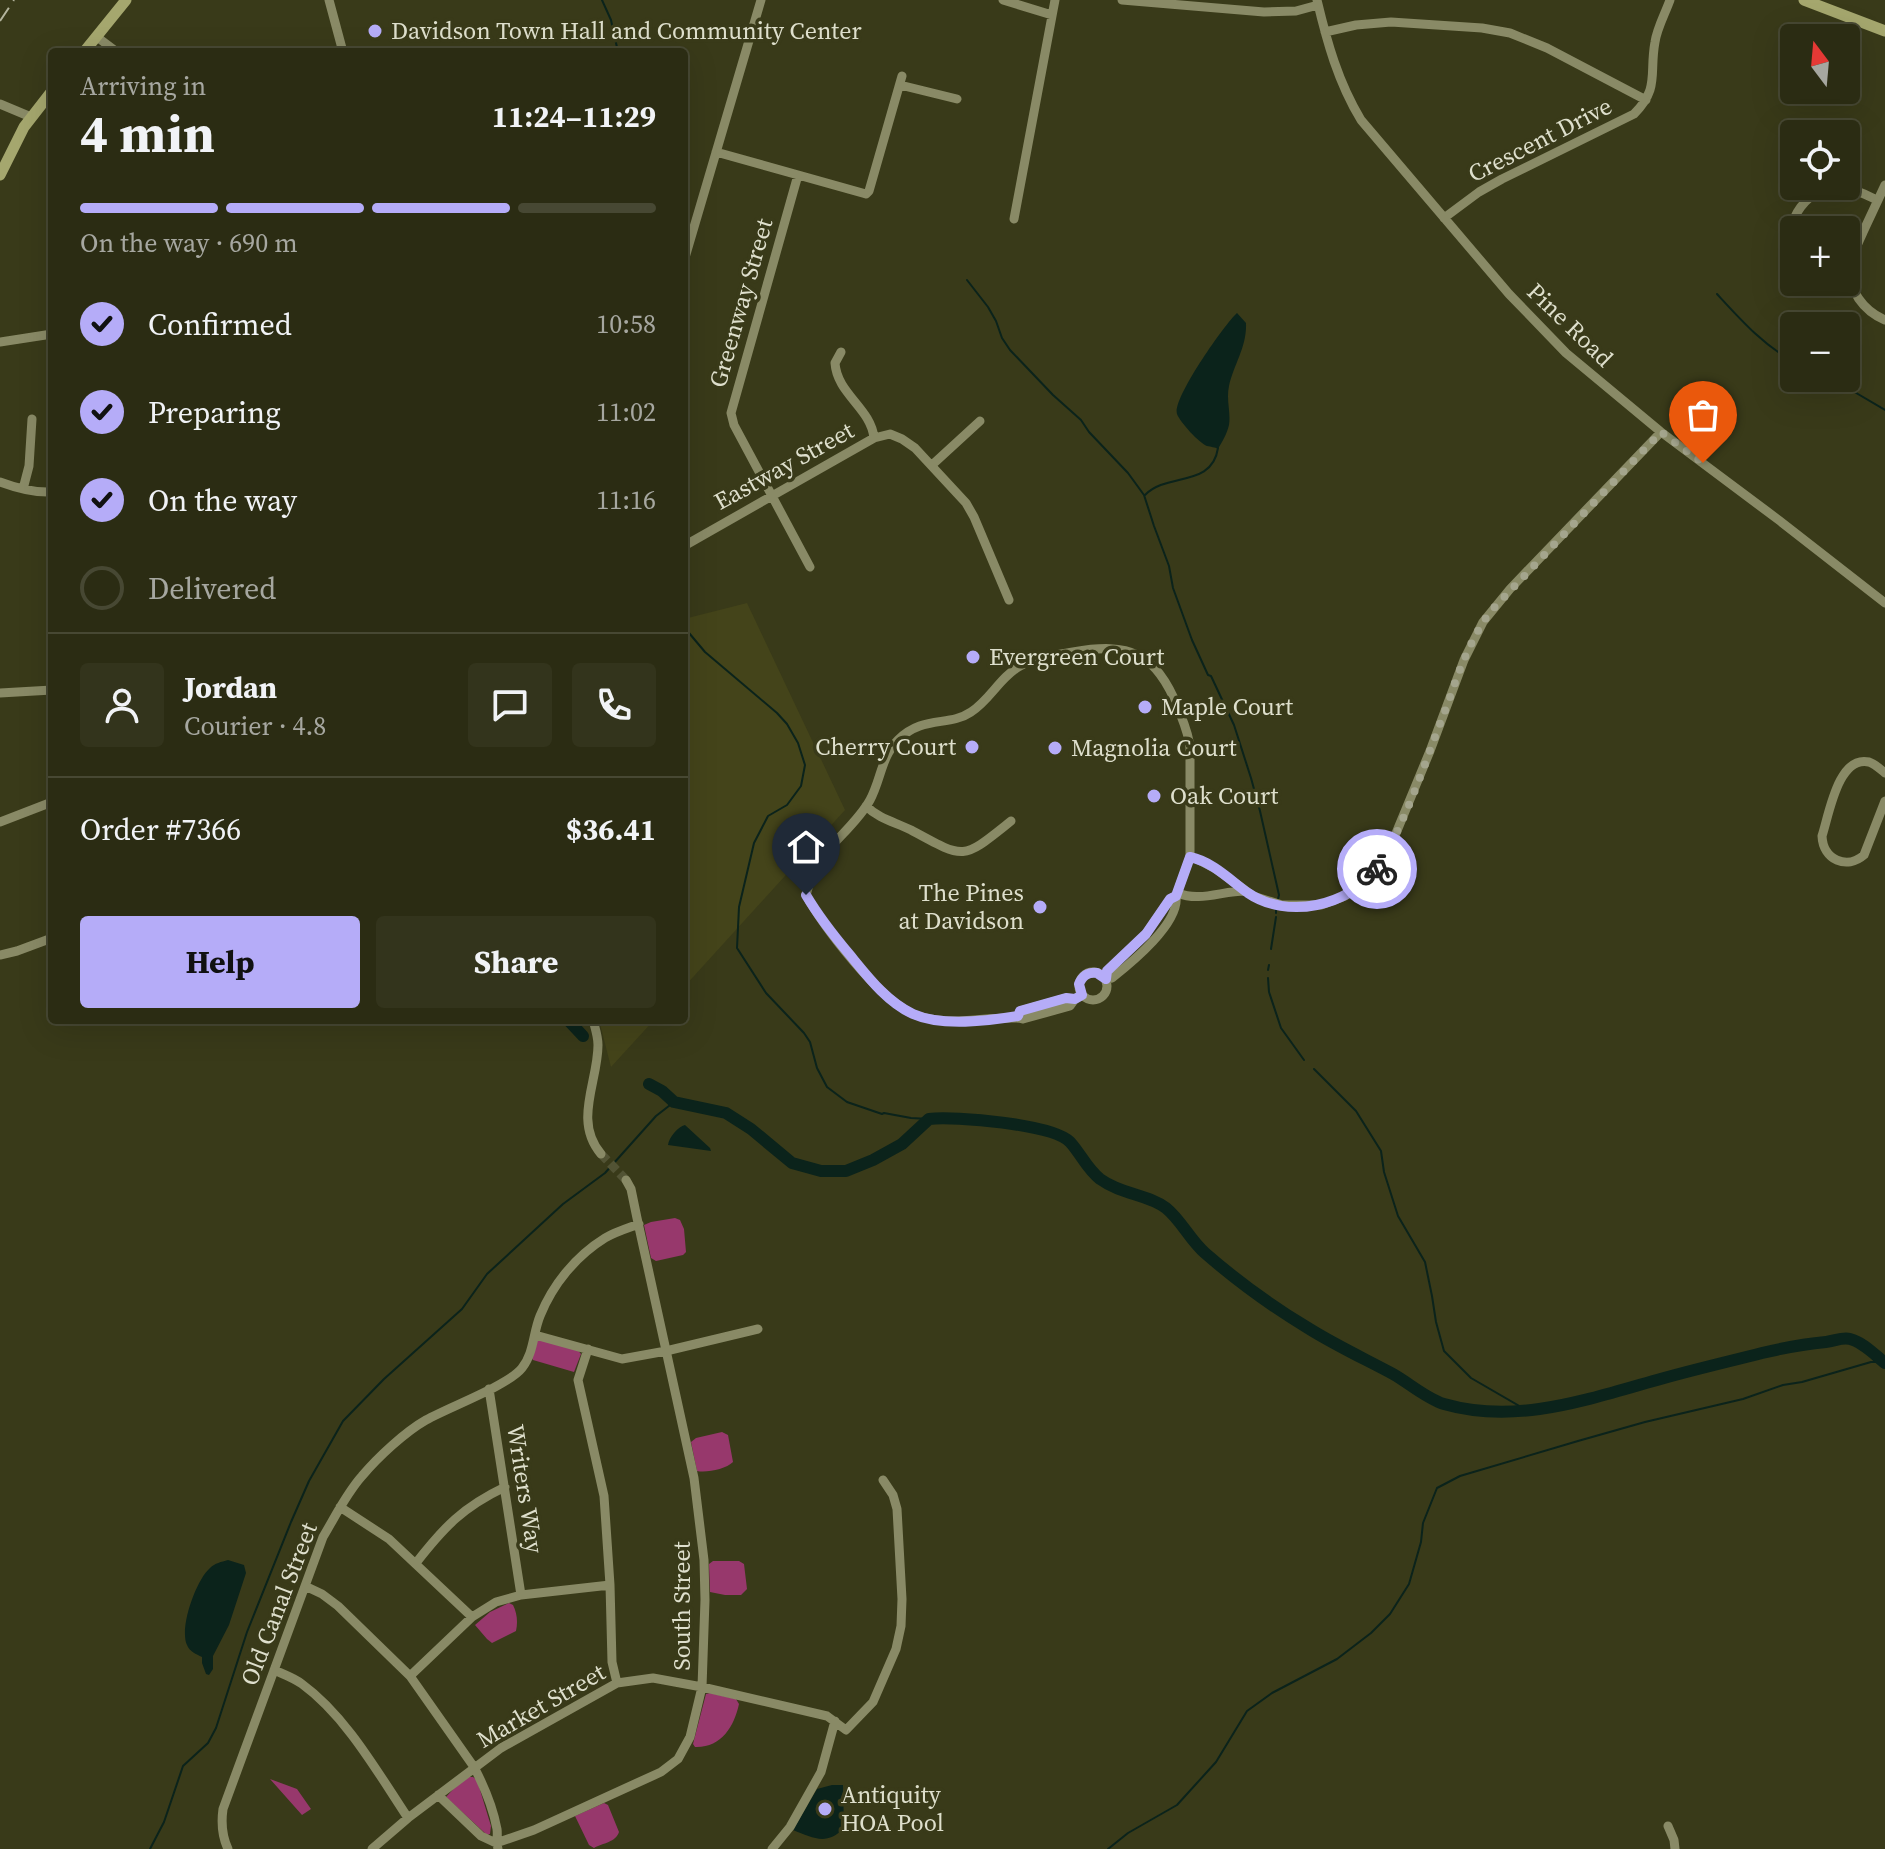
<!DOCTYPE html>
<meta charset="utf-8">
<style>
:root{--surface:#2b2c13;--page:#33341c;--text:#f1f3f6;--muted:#a6a7a0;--line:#474833;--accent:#b5acf8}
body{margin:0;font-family:"Source Serif 4",serif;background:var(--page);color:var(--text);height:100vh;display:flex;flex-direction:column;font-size:30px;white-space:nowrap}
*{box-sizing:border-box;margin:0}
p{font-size:26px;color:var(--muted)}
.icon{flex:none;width:44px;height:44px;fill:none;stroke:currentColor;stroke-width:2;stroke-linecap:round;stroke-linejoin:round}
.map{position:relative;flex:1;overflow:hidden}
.sheet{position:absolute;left:48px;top:48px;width:640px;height:976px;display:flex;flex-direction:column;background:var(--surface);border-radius:8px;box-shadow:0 8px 32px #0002,0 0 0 2px var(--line)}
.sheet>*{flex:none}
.needle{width:52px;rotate:344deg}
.tools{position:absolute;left:1780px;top:24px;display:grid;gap:16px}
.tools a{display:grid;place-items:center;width:80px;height:80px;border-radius:8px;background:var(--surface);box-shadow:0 8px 32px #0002,0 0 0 2px var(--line);font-size:40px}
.pin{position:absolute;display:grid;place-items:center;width:68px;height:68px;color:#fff;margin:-82px -34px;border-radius:50% 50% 50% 0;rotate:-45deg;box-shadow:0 0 8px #0007}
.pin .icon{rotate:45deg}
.courier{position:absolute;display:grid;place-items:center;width:80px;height:80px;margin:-40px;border:6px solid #b5acf8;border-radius:50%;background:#fff;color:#222;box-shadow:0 2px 10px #0007}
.headline em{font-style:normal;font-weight:700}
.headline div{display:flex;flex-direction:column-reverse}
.headline{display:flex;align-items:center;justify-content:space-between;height:136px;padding:0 32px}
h1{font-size:52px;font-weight:700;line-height:60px}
.bar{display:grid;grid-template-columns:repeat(4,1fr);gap:12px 8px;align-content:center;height:96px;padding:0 32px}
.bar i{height:10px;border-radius:6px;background:var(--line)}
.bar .active{background:var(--accent)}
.bar p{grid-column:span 4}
.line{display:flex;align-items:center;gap:20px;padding:0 32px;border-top:2px solid var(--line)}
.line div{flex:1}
.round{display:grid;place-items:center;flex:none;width:84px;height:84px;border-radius:8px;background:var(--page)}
ol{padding:0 32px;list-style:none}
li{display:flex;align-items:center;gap:24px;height:88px}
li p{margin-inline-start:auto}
li .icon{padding:8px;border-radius:50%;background:var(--accent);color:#111;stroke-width:4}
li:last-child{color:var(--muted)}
li i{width:44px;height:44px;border:4px solid var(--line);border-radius:50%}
.action{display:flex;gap:16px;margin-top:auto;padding:16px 32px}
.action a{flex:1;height:92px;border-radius:8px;background:var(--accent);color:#111;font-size:32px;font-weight:700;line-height:92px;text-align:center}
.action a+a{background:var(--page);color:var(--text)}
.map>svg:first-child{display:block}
.built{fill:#44441a}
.green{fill:#97386c}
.water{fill:#0b231b}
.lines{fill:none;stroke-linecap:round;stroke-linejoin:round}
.stream{stroke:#0b231b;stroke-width:2}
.river{stroke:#0b231b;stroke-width:12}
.minor-tunnel{stroke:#525334;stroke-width:9;stroke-dasharray:9 4.5;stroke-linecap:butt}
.minor{stroke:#898a66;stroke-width:9}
.major{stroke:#a5a76e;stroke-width:11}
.rail{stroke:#b4b59e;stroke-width:2;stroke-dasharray:16 8;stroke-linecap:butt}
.done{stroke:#a4a58d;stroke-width:8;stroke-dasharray:0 14.4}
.route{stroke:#b5acf8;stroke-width:10}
.poi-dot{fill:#b5acf8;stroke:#393a19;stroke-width:3}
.labels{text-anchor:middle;stroke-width:7;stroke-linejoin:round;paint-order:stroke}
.poi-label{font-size:24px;fill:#dedfcc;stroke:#393a19;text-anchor:start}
.street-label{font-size:24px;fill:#dedfcc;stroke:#393a19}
</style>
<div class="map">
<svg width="1885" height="1849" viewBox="0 0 1885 1849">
<rect width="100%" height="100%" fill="#393a19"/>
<path class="built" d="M747,603L845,810L684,987V619Z
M599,1020H654L611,1067Z"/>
<path class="green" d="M675,1218L680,1220L684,1229L686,1252L683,1255L656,1261L651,1258L644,1225L651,1222Z
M538,1338L577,1349L581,1354L574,1372L533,1360L531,1356Z
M722,1432L728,1435L733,1462C726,1469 707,1473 697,1471L691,1442L696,1438Z
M713,1561H739L744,1564L747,1589L741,1595H725L710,1592L709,1564Z
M509,1603L513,1605C517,1613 518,1622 516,1631L492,1643L487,1639L475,1625L490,1612Z
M710,1693L736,1699L739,1704C734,1727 721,1748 695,1747L693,1744L706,1694Z
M468,1777H473L477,1780L491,1826L490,1834L487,1835L446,1797L459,1783Z
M270,1779L297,1789L311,1809L302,1815Z
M604,1803L608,1805L619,1832C616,1842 603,1843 594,1848L589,1845L575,1816Z"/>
<path class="water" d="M1237,313L1246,323C1247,347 1234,364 1229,386C1226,400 1231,412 1229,425C1227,434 1222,442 1218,449C1215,447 1211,447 1207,446C1199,443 1180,422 1177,414C1172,399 1224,325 1237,313Z
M685,1125L710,1148L711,1151L668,1145C669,1137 678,1127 685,1125Z
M228,1560L244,1565L246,1573L229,1625L213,1656V1669L209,1675L206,1674L202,1663V1657C196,1654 190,1652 187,1645C179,1628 196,1580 210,1568C215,1563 221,1562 228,1560Z
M832,1785H843L844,1828C827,1846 813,1838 793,1830L817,1789Z"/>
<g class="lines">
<path class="stream" d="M602,0L611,20L618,52
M967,280L988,307L996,321L1002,338L1010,350L1053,395L1081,420L1089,432L1128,473L1144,495L1154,526L1169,566L1173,588L1192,640L1208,675L1211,676L1234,725L1251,778L1260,811L1279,895L1278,899
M1717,294C1741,320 1763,345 1794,362
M1824,378L1846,387L1885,410
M1145,495C1167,472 1212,488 1218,448
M684,627L705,652L777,713L787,724L798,743L805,765L801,786L787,805L768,816L754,843L739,907L737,948L766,993L804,1033L810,1042L817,1068L827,1087L847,1102L882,1114L884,1113L911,1118L929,1119
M1276,913V910
M1271,949L1276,917
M1268,970L1269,965
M1268,978L1269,992L1281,1028L1304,1060
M1314,1069L1356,1111L1381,1151L1384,1172L1398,1216L1425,1262L1432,1296L1436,1322L1444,1351L1471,1378L1528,1411
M150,1849L164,1822L183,1766L208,1743L216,1728L247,1632L291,1522L309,1481L343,1421L384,1379L462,1309L487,1274L563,1204L605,1173L656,1116L674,1102
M1108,1849L1128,1833L1177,1805L1216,1762L1247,1711L1272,1693L1337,1659L1371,1633L1390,1614L1409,1584L1421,1542L1423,1523L1437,1488L1460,1476L1578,1441L1645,1422L1743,1399L1783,1385L1802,1382L1871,1362H1884"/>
<path class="river" d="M568,1020L583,1036
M649,1084L662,1091L674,1102L726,1113L751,1129L792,1163L821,1171H846L873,1160L902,1144L929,1119C955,1116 1052,1124 1070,1142C1081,1154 1087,1169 1100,1179C1122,1195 1148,1194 1166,1208C1181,1220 1190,1240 1205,1253C1236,1280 1273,1307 1308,1328C1335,1345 1365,1359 1393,1374C1409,1383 1427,1399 1444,1404C1517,1425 1588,1399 1657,1380C1692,1370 1727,1362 1762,1353C1783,1348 1804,1344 1826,1342C1835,1341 1842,1337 1850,1339C1863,1342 1875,1355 1885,1363"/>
<path class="minor-tunnel" d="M601,1154L626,1180"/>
<path class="minor" d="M329,0L343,52
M1003,0L1052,15
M1122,0L1264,12L1296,11L1318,5
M1317,0C1327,42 1338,82 1361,120L1509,294L1566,353L1661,432L1780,521L1885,603
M1325,32L1356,25L1391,22L1482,28L1510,33L1547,48L1646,100
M97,37L117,52
M900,85L957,99
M0,104L31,117
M716,152L866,194L869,191L902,76
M798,175L731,413L734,425L810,567
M1885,185C1878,200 1871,215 1864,230C1859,242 1852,253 1851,266C1847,290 1864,311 1885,320
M1444,218L1479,192L1502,179L1634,114C1660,88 1649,74 1655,42C1657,28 1665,14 1670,0
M1014,219L1055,0
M1794,258C1781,220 1807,183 1848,189C1858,190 1868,196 1877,200
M684,261L761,0
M1816,282L1837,288L1853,285
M0,342L52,334
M841,352L835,363C837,394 871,408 874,438
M932,465L980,421
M0,482C16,488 34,493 52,492
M23,489L29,466L32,419
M684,546L874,438L890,434L902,439L915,448L966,503L974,517L1009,600
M0,693L52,690
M1885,773C1880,769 1875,764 1869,762C1838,755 1829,815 1822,836C1823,860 1847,870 1864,855L1885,801
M866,806C879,819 895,822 911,830C966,860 962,860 1011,821
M0,822L52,802
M1190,857L1197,859L1216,869L1253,896L1282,905H1321L1345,896L1362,885L1375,872L1387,855L1430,751L1464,660L1483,622L1510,589L1661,432
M1178,893C1199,902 1222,891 1245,891
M0,955L17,951L52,938
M1079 986a14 14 0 1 1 28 0a14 14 0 1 1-28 0Z
M1107,978V971L1146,934L1170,899L1176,896
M1082,995L1075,999L1070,1006L1023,1019C1012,1015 966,1022 949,1021C937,1020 924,1019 913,1014C878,998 825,929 806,895C809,886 811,874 816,866C830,843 857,824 870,800C881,780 881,757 898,740C923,715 949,727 971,712C990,700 1000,677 1020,666C1036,657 1055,655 1073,652C1129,642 1156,652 1178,708C1183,721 1189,734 1190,748V857L1176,896C1180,923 1132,962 1112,978L1106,979
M1018,1016L1020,1011L1066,998L1075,999
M593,1020C595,1028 598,1036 598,1045C598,1082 573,1121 601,1154
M535,1335L622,1359L666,1351L758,1329
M588,1349L578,1380L604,1496L610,1585L612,1662L617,1683
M489,1389L521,1595
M340,1507L389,1539L472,1617
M416,1563C444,1527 463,1507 505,1487
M305,1586L322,1594L338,1606L410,1676L474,1767C484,1786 493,1808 497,1829C498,1836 496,1842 498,1849
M274,1670C283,1674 294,1678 302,1684C346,1716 378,1773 408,1818
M410,1676L472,1617L496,1602L521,1595L610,1585
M438,1795L481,1836L496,1843L534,1830L661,1772L678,1759L690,1737L702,1687L705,1600L704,1560L694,1478L637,1218L631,1189L626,1180
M1668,1826L1674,1840L1675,1849
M228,1849C222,1836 221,1823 223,1809L323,1537C335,1517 346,1494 362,1476C378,1457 405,1432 426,1420C449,1407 509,1385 522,1368C534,1353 533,1333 540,1316C553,1284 576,1256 605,1238C615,1232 628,1228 639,1224
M372,1849L408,1818L501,1748L617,1683L653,1678L702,1687L827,1716L846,1730L873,1702L896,1649L901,1626L902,1599L897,1509L893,1495L883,1480
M772,1849L790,1827L821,1772L835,1721"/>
<path class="major" d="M1804,0L1885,31
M84,52L126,0
M0,175L24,127L52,91"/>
<path class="rail" d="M0,21L14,0"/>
</g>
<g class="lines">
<path class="done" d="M1377,869C1408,818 1426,759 1448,703C1459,671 1470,640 1490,612L1661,432L1703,463"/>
<path class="route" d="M806,895C819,917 834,936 850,955C868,977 887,1002 913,1014C942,1027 988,1021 1018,1016L1020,1011L1066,998L1075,999L1082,995L1079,984C1083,975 1088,972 1097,973L1106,979L1107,971L1146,934L1170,899L1176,896L1190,857C1213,862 1230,880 1248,893C1288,920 1348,906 1377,869"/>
</g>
<g class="poi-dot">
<circle cx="375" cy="31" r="8"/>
<circle cx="973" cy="657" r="8"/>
<circle cx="1145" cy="707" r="8"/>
<circle cx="972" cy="747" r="8"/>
<circle cx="1055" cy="748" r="8"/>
<circle cx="1154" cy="796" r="8"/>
<circle cx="1040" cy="907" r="8"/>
<circle cx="825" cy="1809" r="8"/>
</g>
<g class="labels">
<g class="poi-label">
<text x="391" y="39">Davidson Town Hall and Community Center</text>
<text x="989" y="665">Evergreen Court</text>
<text x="1161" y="715">Maple Court</text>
<text x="956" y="755" text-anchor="end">Cherry Court</text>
<text x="1071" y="756">Magnolia Court</text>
<text x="1170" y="804">Oak Court</text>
<text x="1024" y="901" text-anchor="end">The Pines<tspan x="1024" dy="28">at Davidson</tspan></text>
<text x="841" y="1803">Antiquity<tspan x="841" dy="28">HOA Pool</tspan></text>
</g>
<g class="street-label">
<text transform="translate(1540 140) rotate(-27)" y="8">Crescent Drive</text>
<text transform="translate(741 303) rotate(-74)" y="8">Greenway Street</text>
<text transform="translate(1570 325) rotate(44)" y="8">Pine Road</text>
<text transform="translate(784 466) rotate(-29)" y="8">Eastway Street</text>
<text transform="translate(525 1489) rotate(81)" y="8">Writers Way</text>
<text transform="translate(279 1604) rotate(-69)" y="8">Old Canal Street</text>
<text transform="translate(682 1606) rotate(-90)" y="8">South Street</text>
<text transform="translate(541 1706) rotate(-30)" y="8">Market Street</text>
</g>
</g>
</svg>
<div class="tools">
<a><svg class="needle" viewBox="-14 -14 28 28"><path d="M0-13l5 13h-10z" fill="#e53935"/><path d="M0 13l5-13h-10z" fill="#a6a7a0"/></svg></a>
<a><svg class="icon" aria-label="locate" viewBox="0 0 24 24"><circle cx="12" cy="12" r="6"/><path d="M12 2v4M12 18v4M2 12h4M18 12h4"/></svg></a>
<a>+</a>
<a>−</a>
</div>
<div class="pin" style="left:1703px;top:463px;background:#ea580c"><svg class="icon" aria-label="bag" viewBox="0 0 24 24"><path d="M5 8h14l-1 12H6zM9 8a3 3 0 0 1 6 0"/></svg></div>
<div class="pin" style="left:806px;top:895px;background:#1f2937"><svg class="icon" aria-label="home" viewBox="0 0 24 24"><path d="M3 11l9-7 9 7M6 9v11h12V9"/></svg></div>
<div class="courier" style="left:1377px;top:869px"><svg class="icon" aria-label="bike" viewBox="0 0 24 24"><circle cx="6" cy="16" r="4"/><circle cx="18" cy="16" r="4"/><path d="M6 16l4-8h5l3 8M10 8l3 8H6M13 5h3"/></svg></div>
<section class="sheet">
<div class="headline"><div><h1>4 min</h1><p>Arriving in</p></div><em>11:24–11:29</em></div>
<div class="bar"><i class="active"></i><i class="active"></i><i class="active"></i><i></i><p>On the way · 690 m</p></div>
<ol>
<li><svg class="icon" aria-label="check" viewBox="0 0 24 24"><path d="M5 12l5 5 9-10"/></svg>Confirmed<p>10:58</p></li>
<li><svg class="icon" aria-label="check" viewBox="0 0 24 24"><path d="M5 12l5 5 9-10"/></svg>Preparing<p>11:02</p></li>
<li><svg class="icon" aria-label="check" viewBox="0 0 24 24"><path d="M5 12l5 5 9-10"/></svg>On the way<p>11:16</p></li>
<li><i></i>Delivered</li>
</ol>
<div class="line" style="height:144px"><a class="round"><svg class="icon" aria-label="person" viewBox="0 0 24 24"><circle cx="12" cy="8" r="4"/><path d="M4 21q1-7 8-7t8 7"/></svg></a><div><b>Jordan</b><p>Courier · 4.8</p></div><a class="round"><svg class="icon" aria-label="chat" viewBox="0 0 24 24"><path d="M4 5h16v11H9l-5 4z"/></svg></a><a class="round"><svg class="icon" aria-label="phone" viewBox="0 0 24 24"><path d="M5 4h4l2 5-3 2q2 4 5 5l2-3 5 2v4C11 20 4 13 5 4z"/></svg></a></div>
<div class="line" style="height:104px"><div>Order #7366</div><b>$36.41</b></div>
<div class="action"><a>Help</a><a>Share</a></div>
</section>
</div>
